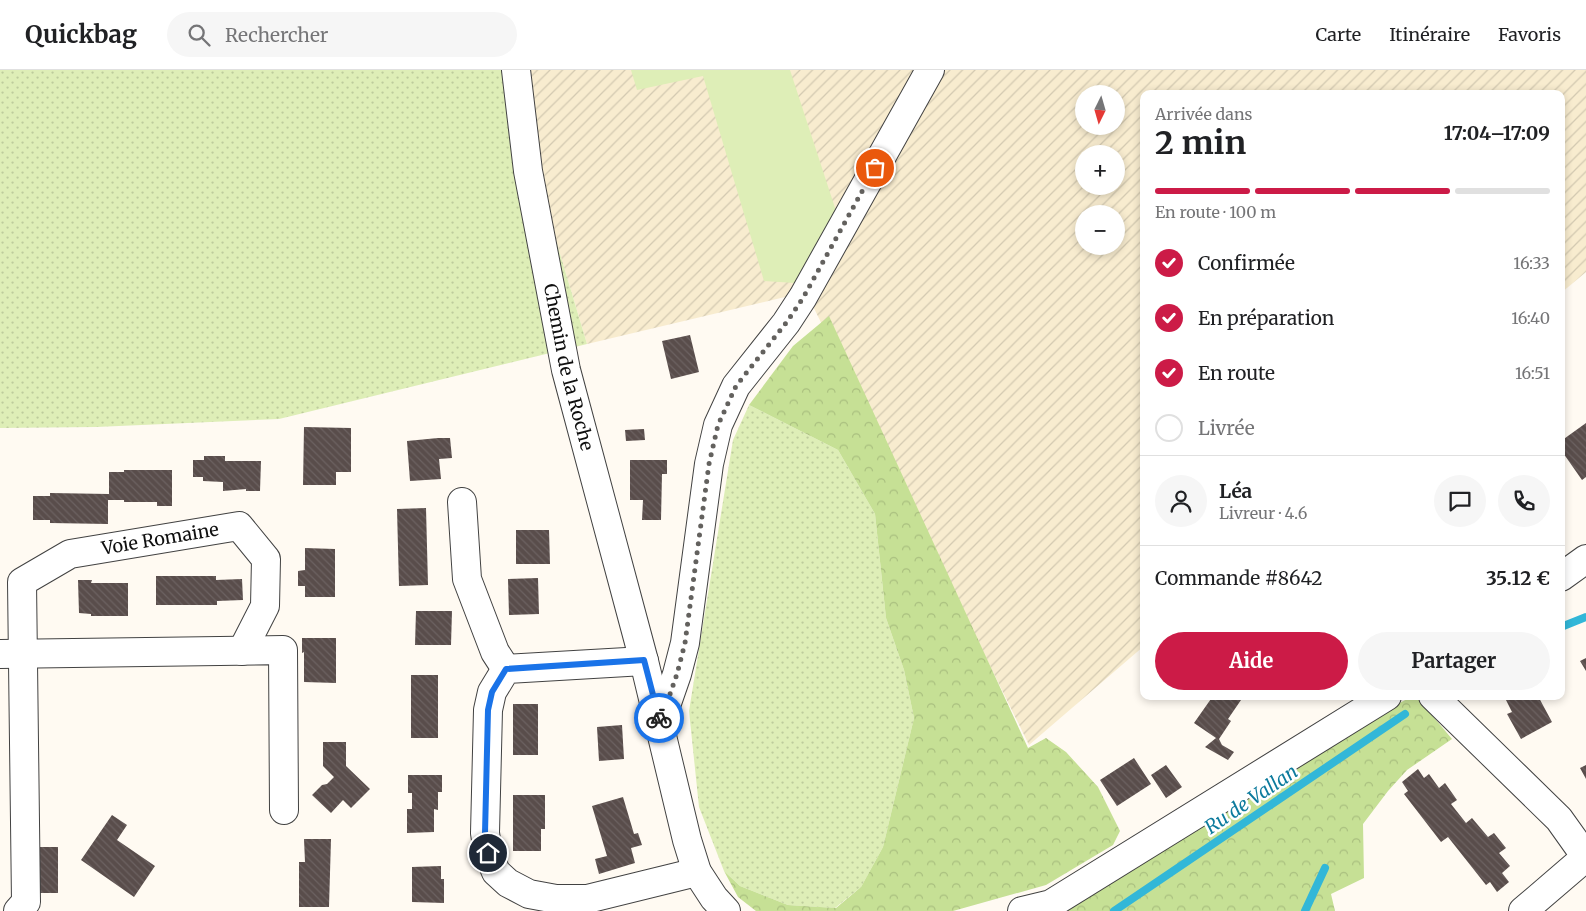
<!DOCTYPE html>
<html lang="fr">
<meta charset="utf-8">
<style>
:root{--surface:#fff;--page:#f6f6f6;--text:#202124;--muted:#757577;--line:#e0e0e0;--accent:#cc1b47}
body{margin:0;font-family:Merriweather,serif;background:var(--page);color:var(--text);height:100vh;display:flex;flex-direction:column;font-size:19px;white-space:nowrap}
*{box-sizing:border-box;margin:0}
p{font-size:16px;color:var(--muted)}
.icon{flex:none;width:28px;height:28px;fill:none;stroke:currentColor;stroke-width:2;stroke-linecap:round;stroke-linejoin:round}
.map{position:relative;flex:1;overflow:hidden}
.drawer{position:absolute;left:1140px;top:20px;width:425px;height:610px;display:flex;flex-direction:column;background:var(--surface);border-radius:10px;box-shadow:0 2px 8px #0003}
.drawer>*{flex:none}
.needle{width:32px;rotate:185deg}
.buttons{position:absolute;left:1075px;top:15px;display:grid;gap:10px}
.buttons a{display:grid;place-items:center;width:50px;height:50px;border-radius:50%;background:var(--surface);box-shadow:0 2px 8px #0003;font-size:25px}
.pin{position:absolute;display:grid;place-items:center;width:42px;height:42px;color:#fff;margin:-21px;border:2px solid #fff;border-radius:50%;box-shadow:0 1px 5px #0007}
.courier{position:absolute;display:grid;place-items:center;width:50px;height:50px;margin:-25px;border:4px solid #1a73e8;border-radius:50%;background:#fff;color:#222;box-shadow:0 1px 6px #0007}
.head em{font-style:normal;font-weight:700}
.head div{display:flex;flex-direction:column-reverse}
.head{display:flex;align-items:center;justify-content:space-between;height:85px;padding:0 15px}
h1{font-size:32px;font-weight:700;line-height:38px}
.bar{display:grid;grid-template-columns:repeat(4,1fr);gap:8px 5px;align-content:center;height:60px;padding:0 15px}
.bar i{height:6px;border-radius:4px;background:var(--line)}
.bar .current{background:var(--accent)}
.bar p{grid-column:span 4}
.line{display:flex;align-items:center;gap:12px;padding:0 15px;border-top:1px solid var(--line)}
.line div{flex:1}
.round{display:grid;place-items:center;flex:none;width:52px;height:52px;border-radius:26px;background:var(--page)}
ol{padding:0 15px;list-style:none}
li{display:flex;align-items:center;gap:15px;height:55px}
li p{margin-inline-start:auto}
li .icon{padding:5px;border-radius:50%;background:var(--accent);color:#fff;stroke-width:4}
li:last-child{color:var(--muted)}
li i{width:28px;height:28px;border:2px solid var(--line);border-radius:50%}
.action{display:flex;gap:10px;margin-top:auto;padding:10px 15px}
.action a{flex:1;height:58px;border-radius:30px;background:var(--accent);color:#fff;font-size:20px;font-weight:700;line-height:58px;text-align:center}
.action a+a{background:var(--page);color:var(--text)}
header{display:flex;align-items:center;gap:30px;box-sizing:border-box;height:70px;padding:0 25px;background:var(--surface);border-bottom:1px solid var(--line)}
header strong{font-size:24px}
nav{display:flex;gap:28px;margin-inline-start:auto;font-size:18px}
.search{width:350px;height:45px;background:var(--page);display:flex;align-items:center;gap:12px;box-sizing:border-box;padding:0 18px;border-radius:28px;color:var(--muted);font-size:19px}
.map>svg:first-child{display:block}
.farmland{fill:url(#farmland-furrows);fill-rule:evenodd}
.grass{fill:url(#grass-dots)}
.forest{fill:url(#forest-crowns)}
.garden{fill:#deeeb7}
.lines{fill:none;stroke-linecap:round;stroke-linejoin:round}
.stream{stroke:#32b7d8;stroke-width:8}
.building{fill:url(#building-back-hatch)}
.minor-casing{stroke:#424242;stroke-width:30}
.minor{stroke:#fff;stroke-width:28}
.done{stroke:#63615e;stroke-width:5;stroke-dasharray:0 9}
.route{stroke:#1a73e8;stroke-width:6}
.labels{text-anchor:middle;stroke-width:5;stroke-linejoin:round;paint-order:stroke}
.street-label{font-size:18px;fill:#0f0f0f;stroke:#fff}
.water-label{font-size:19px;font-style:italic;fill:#0d7b9d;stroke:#fff}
</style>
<header>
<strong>Quickbag</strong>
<div class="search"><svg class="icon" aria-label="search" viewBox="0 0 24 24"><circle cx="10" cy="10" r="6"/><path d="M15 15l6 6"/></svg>Rechercher</div>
<nav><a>Carte</a><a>Itinéraire</a><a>Favoris</a></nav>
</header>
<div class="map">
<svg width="1586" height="841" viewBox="0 0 1586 841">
<defs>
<pattern id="farmland-furrows" width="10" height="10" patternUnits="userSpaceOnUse" patternTransform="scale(1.25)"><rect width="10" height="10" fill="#f8eccf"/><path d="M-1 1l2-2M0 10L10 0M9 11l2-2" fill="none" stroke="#d3c9b1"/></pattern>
<pattern id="grass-dots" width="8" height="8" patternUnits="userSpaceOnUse" patternTransform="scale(1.25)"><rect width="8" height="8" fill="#deeeb7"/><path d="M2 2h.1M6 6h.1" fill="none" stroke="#bdcb9c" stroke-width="1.8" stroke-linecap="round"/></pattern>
<pattern id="forest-crowns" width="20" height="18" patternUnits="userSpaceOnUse" patternTransform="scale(1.25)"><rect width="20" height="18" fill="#c6e095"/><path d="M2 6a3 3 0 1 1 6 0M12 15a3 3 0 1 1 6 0" fill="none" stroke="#a9bf7f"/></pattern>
<pattern id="building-back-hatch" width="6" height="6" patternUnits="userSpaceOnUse" patternTransform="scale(1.25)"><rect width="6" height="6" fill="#594d4b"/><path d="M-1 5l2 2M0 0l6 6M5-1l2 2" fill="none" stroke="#6c6261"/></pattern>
</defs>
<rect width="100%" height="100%" fill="#fffaf2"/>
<path class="farmland" d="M505,0H1586V202L1561,223V24H1144V576L1029,675L806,222L587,274ZM1084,24H1116V56H1084ZM1084,84H1116V116H1084ZM1084,144H1116V176H1084Z"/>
<path class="grass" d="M0,0H505L587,274L279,349L96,357L0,358Z
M749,335L838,380L875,444L886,548L904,600L914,648L883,777L861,817L835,838L788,835L740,816L724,801L699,737L689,641L733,370Z"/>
<path class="forest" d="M829,246L1028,678L1046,668L1066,682L1098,717L1120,761L1113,775L1046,815L953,841H756L738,827L724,801L740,816L788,835L836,838L861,817L883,777L914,648L904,600L886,548L875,444L838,380L749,335L793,276Z
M1413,626H1416L1452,669L1407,700L1388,721L1363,754L1364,808L1331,824L1335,841H1061L1382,642Z"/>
<path class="garden" d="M631,0H790L837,144L795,213L764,211L703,6L637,20Z"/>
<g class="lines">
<path class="stream" d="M1561,557L1586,547
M1114,841L1405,644
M1305,841L1325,798"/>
</g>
<path class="building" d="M690,265L699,302L671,309L662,271Z
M1586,353V407L1582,410L1561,380V371Z
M304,357L351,358V402H336V415H303Z
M644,359L645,370L626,371L625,360Z
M438,368H450L452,388L439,389L441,409L410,411L407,371Z
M204,386H225V391H261L260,421H246V419L223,421V412L203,411V407H193V390H204Z
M630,390H667V404H662L661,450H642L643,430H630Z
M124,400H172V436H157V432H124V430H108V454L50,453V450H33V426H50V423L109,424V402H124Z
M426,438L428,515L399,516L397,439Z
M516,460H549L550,494H516Z
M305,478L335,479V527H305V516H298V501L305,500Z
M156,506H216V510L242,509L243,530L217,531V535H156Z
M538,508L539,544L509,545L508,509Z
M78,510H92L91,513H128V546H91V544L79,543Z
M416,541H452L451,575H415Z
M302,568H336V613L304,612V582L302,583Z
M1586,588V601L1580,591Z
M411,605H438V668H411Z
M1213,626H1236L1241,630L1228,649L1231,651L1219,669L1222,675L1234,682L1228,690L1205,677L1216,668L1194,653Z
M1504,626H1538L1552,652L1521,669L1507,644L1512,642Z
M513,634H538V685H513Z
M622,655L624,689L599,691L597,657Z
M323,672H346V696L370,719L351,738L343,730L331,743L312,725L322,715L327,714L334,707L323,696Z
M1134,688L1151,714L1117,736L1100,710Z
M1166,695L1182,717L1166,728L1151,705Z
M1586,695V709L1580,698Z
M1418,699L1424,708L1429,704L1439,718L1445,713L1457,730L1451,734L1466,753L1472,748L1488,767L1494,763L1506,778L1499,783L1510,796L1502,803L1509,812L1497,822L1490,812L1486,815L1448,767L1441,772L1404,724L1408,721L1402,712Z
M408,705H442V722H438V740L434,739V762L407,763V739H412V723H408Z
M513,725H545V759H541V781H513Z
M623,727L634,764L638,763L642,775L631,778L635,793L599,804L595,789L607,786L592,736Z
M112,745L127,755L117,770L155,796L134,827L81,790Z
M304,769H331L329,837H299V792H305Z
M36,777H58V823H36Z
M441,796V809H444V833L412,832V797Z"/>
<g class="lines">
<defs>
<g id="minor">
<path id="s1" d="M516,0L528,101L566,300L644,591L687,770L697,802L714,828L726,841"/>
<path d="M462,432L467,509L495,582L506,599"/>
<path d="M1561,507L1586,489"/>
<path d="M0,584L283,580L284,740"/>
<path d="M644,591L506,599L492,622L488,640L485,763L488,783L496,802L508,813L529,824L556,829H587L697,802"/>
<path d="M1433,626L1559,749L1586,787"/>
<path d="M660,653L677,604L685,573L709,394L718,355L736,316L786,253L803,227L930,0"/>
<path id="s2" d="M18,841L26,832L22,512L70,484L239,456L266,489L265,536L242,581"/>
<path d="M1022,841L1051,834L1387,626"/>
<path d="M1523,841L1586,787"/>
</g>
</defs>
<use href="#minor" class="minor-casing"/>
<use href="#minor" class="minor"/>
</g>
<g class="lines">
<path class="done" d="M659,648L660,653L677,604L685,573L709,394L718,355L736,316L786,253L803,228L875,98"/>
<path class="route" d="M488,783L485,763L488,640L492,622L506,599L644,590L659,648"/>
</g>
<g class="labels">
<g class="street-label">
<text dy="6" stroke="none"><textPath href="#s1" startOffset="302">Chemin de la Roche</textPath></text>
<text dy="6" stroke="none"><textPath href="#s2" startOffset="479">Voie Romaine</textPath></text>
</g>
<g class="water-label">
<text transform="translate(1251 729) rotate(-34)" y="7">Ru de Vallan</text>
</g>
</g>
</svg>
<div class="buttons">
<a><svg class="needle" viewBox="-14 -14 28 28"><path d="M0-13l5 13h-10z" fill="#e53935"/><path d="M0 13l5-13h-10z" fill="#757577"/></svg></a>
<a>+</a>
<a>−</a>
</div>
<div class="pin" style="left:875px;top:98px;background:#ea580c"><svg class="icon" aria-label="bag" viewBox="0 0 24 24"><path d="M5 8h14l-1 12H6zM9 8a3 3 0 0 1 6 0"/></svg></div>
<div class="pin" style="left:488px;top:783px;background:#1f2937"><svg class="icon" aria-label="home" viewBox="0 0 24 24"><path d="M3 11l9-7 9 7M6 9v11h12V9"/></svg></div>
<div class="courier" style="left:659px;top:648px"><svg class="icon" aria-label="bike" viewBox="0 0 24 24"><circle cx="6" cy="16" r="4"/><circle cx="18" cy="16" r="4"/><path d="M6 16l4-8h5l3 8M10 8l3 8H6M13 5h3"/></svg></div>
<section class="drawer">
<div class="head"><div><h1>2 min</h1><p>Arrivée dans</p></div><em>17:04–17:09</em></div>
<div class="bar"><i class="current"></i><i class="current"></i><i class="current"></i><i></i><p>En route · 100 m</p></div>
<ol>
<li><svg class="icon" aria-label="check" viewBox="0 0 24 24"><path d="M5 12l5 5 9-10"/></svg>Confirmée<p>16:33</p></li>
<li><svg class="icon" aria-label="check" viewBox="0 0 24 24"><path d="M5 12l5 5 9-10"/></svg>En préparation<p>16:40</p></li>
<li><svg class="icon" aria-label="check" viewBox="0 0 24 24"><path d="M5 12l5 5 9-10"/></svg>En route<p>16:51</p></li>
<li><i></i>Livrée</li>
</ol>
<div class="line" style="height:90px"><a class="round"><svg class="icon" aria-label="person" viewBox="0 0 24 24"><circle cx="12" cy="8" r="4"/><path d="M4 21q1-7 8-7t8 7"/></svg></a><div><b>Léa</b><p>Livreur · 4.6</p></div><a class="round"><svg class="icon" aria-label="chat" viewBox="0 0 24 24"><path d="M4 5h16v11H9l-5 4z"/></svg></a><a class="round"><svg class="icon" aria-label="phone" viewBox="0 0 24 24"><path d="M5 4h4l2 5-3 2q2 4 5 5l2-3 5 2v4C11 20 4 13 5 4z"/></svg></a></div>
<div class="line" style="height:65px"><div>Commande #8642</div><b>35.12 €</b></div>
<div class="action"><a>Aide</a><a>Partager</a></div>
</section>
</div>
